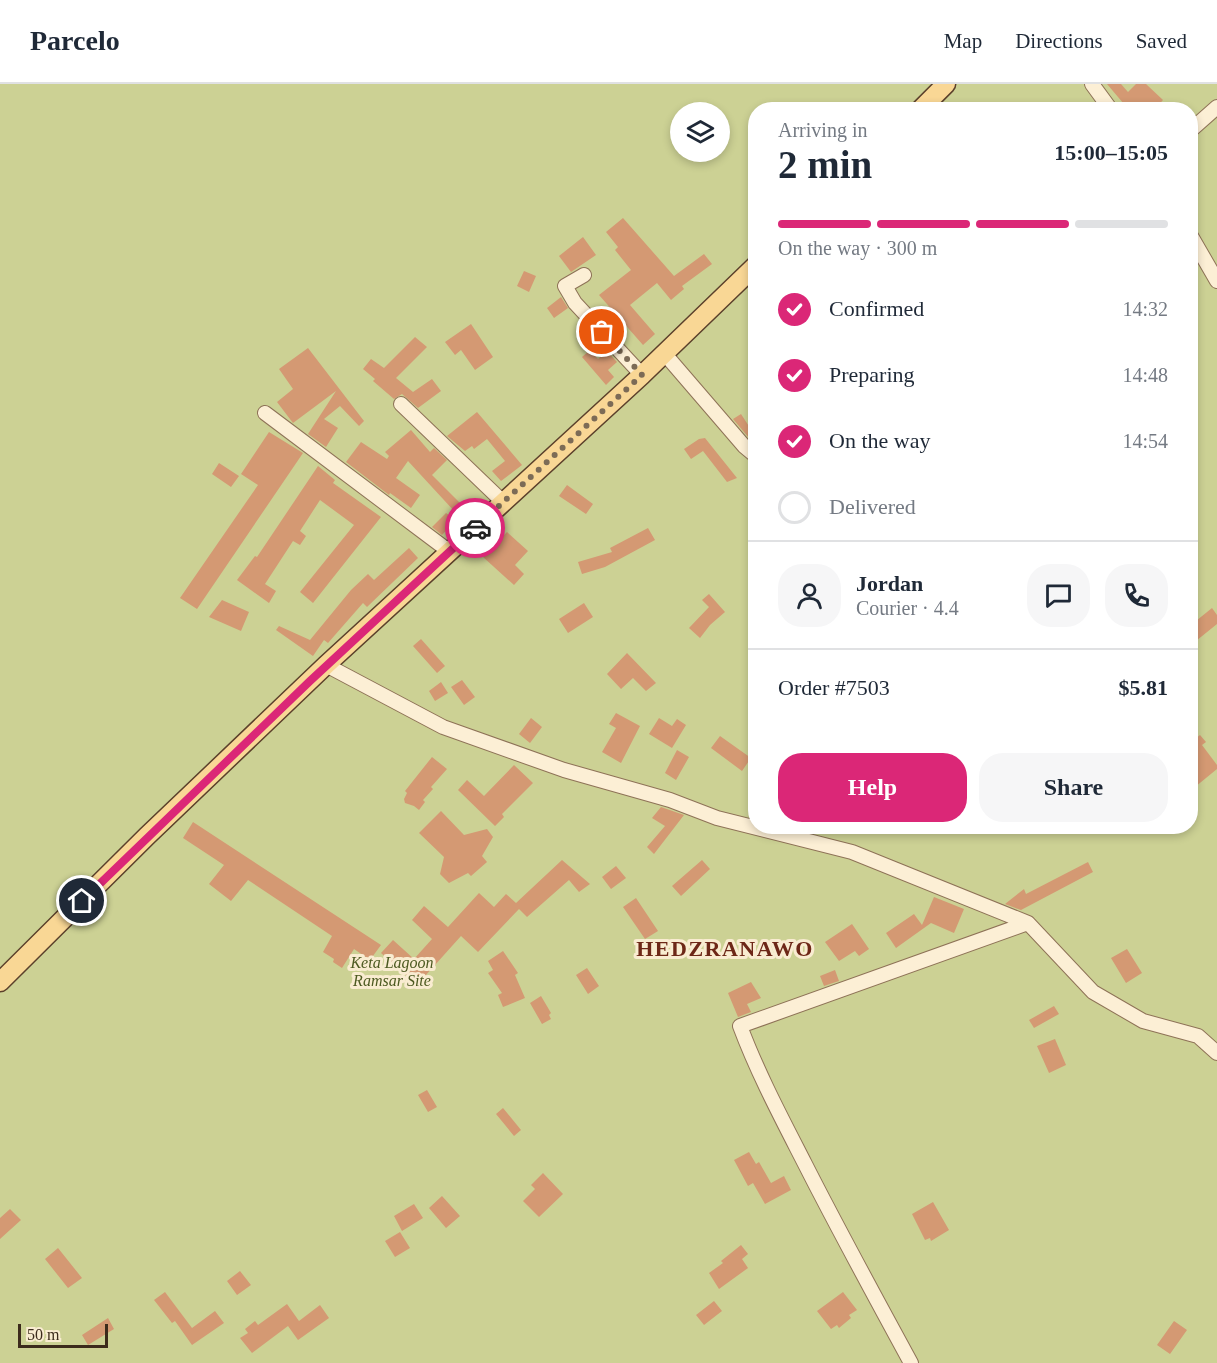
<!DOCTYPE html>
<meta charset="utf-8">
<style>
:root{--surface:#fff;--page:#f6f6f7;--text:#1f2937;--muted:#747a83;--line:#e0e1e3;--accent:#db2777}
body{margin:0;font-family:Georgia,serif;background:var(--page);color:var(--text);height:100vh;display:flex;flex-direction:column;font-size:22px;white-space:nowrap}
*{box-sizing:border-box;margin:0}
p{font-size:20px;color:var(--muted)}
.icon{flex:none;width:33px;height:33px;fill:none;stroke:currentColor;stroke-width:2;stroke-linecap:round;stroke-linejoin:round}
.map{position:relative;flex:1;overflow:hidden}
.sheet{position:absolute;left:748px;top:18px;width:450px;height:732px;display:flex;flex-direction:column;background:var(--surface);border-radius:24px;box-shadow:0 3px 9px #0003}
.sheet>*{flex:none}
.buttons{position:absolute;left:670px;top:18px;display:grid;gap:12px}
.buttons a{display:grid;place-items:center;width:60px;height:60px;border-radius:50%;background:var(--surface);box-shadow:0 3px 9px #0003;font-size:30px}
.scale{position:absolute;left:18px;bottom:15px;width:90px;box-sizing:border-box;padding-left:6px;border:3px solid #3c2b1c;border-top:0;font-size:16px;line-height:21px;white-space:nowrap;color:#3c2b1c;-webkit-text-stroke:4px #f9ecd1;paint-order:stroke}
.pin{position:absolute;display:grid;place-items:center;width:51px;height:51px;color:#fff;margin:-26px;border:3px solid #fff;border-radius:50%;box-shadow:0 2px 6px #0007}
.courier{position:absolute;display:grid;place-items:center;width:60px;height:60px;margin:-30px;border:4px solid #db2777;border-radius:50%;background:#fff;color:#222;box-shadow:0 2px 8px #0007}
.headline em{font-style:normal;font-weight:700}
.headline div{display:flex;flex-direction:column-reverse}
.headline{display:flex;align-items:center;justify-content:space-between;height:102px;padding:0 30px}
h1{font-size:39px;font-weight:700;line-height:45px}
.bar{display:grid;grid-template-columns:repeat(4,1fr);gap:9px 6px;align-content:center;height:72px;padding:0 30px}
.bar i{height:8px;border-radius:4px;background:var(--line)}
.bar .on{background:var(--accent)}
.bar p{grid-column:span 4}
.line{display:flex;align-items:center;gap:15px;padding:0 30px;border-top:2px solid var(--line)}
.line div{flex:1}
.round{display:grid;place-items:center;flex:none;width:63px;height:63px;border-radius:24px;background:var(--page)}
ol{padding:0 30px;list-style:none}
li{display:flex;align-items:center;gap:18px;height:66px}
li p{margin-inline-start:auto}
li .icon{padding:6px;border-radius:50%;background:var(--accent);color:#fff;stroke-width:4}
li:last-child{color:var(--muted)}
li i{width:33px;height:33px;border:3px solid var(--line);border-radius:50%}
.button{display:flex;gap:12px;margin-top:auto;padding:12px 30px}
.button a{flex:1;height:69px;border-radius:24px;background:var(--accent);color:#fff;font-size:24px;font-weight:700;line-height:69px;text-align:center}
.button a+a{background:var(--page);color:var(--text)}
header{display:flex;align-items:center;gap:36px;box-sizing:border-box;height:84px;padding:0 30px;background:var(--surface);border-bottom:2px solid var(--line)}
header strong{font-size:28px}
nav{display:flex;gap:33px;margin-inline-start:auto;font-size:21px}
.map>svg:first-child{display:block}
.green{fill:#ccd194;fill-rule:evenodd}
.building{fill:#d49973}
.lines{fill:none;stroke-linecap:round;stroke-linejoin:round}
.minor-casing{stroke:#8e7257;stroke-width:16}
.major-casing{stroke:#5b402b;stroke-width:21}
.minor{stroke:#fcefd5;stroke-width:14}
.major{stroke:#f9d795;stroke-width:18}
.done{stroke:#7c6b56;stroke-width:6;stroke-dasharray:0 10.8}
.route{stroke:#db2777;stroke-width:8}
.labels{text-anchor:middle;stroke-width:6;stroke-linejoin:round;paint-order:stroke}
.park-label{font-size:16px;font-style:italic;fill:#4d5a21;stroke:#f9ecd1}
.district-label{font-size:22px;font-weight:bold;letter-spacing:1.5px;fill:#6d2717;stroke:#f9ecd1}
</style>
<header>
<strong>Parcelo</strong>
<nav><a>Map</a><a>Directions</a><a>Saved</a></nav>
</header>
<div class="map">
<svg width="1217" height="1279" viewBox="0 0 1217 1279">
<rect width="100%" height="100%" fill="#f2e2c1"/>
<path class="green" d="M0,0H1217V1279H0ZM756,26H1191V742H756ZM681,28H720V68H681Z"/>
<path class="building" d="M1107,0H1121L1128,8L1136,0H1146L1163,16L1154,26H1129Z
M623,134L674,192L704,170L712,180L682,202L684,205L671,216L657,199L630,221L655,250L643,261L599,211L631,186L615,166L618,163L606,148Z
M583,153L596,171L571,188L559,172Z
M524,187L536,192L529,208L517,202Z
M561,213L568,224L554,234L547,224Z
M471,240L493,273L475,286L461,266L455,271L445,258Z
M415,253L427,263L396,294L413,308L432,295L441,307L418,324L402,310L394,315L373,297L375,295L363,285L371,275L384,284Z
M308,264L364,337L359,342L340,322L324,335L338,344L326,363L308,350L336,307L293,339L277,318L293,305L279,285Z
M590,266L598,275L607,267L617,278L608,286L614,293L606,301L582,273Z
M477,328L522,381L501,397L492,387L505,377L487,355L474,365L472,362L465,367L447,352Z
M741,330L754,350L749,354L733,335Z
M411,346L430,368L434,364L447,376L432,391L462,421L455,428L408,377L396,394L420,411L411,424L390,409L389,411L346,378L361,358L387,375L389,372L385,368Z
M269,348L303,369L197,525L180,514L258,401L241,390Z
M705,354L737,394L727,398L703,367L691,375L684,365L699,355Z
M219,379L239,392L231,403L212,390Z
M318,382L335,396L333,399L381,433L313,519L300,508L354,441L320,416L300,447L306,452L300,461L293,457L265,500L276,507L269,519L237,496L255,472L257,473Z
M567,401L593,420L586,430L559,412Z
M446,429L456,436L442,451L432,443Z
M648,444L655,456L605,483L582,490L578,478L612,468L610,464Z
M507,448L528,467L515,481L524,490L514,501L483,473Z
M409,464L418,474L367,523L363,519L328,559L324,556L313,572L276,546L279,542L310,556L351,506L368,490L374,496Z
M709,510L725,528L710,541L700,554L689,544L709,523L702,516Z
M222,516L249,528L241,547L209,533Z
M584,519L593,533L568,549L559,535Z
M1212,524L1217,531V540L1191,561V541Z
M421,555L445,582L437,589L413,562Z
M627,569L656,599L646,607L633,594L621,605L607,590Z
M462,596L475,613L464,621L451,603Z
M441,598L448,609L435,617L429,607Z
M616,629L640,642L621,679L602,668L616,644L609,640Z
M531,634L542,643L530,659L519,650Z
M659,634L672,642L677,635L686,641L672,664L649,650Z
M1191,648L1196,654L1200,651L1206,658L1202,661L1217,681V685L1195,703L1191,698Z
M720,652L751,674L742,687L711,664Z
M677,666L689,673L676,696L665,689Z
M432,673L447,685L431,703L433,705L423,716L425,718L419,726L414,722L405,719L404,715L407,709L405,707Z
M514,681L533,699L502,730L504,733L495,742L458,706L467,696L484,712Z
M661,723L684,731L654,770L647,763L665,742L652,734Z
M441,727L464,751L487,745L493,753L482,772L487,778L471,792L468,789L449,799L440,790L444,773L419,749Z
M193,738L381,861L370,876L354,865L342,884L333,878L334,875L323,868L332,852L248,796L231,817L209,800L224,781L183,754Z
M562,776L590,800L579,808L569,796L527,833L519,825L478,868L461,852L417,901L381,869L393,856L414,875L432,855L412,836L424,822L448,843L479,809L494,823L506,810L516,819Z
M702,776L710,785L681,812L672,802Z
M1088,778L1093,788L1021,826L1005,820L1024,805L1026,810Z
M616,782L626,794L611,805L602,793Z
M934,813L964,825L954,849L931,839L896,864L886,849L914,830L922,841Z
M636,814L658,847L645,855L623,823Z
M852,840L869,865L859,872L855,867L839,877L825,858Z
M1127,865L1142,889L1126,899L1111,874Z
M503,867L518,889L515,891L525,914L503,923L498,911L502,909L488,889L493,886L488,877Z
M587,884L599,902L588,910L576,891Z
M835,886L839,897L824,902L820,892Z
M751,898L761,914L747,920L751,928L738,933L728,909Z
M541,912L551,929L549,931L551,935L542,940L530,919Z
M1054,922L1059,930L1034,944L1029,936Z
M1055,955L1066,981L1049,989L1037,962Z
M427,1006L437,1023L428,1028L418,1011Z
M503,1024L521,1046L514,1052L496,1030Z
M749,1068L756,1080L759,1078L771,1099L784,1092L791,1106L765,1120L753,1099L748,1102L734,1076Z
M543,1089L563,1110L539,1133L523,1117L535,1105L531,1101Z
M442,1112L460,1132L446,1144L429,1124Z
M933,1118L949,1146L931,1157L930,1154L925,1156L912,1130Z
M414,1120L423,1134L402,1147L394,1132Z
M10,1125L21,1136L0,1155V1134Z
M400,1148L410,1164L395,1173L385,1157Z
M741,1161L748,1170L742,1175L748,1184L719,1205L709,1189L723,1179L721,1177Z
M58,1164L82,1194L68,1204L45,1175Z
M240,1187L251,1201L237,1211L227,1197Z
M165,1208L192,1244L215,1227L224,1239L192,1261L175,1237L172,1239L154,1216Z
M843,1208L857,1226L849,1231L851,1234L839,1244L837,1241L831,1245L817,1227Z
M714,1217L722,1227L704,1241L696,1231Z
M287,1220L299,1237L320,1221L329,1234L298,1256L288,1242L252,1269L240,1254L248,1249L245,1245L255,1237L258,1241Z
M108,1234L114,1245L88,1261L82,1251Z
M1174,1237L1187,1246L1170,1270L1157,1261Z"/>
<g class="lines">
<defs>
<path id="minor" d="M1092,0L1111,26
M1191,46L1217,23
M1191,152L1217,197
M584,191L565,202L575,219L642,291
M664,269L744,362L756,372
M401,320L503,418
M265,329L450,468
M326,581L443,643L564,686L670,716L717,734L852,768L1028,839L1093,908L1143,937L1198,952L1217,969
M911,1279C875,1213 839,1147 805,1080C782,1035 758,990 740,942L1028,839"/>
<path id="major" d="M920,26L946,0
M0,898L147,752L326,581L642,291L756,181"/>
</defs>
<use href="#minor" class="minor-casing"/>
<use href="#major" class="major-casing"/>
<use href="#minor" class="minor"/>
<use href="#major" class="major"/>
</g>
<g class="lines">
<path class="done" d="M475,444L642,291L602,248"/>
<path class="route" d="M82,817L310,597L475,444"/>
</g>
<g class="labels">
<g class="park-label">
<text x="392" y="884">Keta Lagoon<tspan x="392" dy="18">Ramsar Site</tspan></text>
</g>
<g class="district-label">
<text x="725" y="872">HEDZRANAWO</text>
</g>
</g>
</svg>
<div class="buttons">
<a><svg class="icon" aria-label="layers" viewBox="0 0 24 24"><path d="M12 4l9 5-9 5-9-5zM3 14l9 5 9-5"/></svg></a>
</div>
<div class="scale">50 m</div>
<div class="pin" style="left:602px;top:248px;background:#ea580c"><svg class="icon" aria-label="bag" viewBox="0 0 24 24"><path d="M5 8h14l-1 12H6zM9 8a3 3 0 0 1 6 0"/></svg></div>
<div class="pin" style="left:82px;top:817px;background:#1f2937"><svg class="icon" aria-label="home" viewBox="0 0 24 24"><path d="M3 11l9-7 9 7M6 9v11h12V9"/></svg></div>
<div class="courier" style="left:475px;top:444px"><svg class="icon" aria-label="car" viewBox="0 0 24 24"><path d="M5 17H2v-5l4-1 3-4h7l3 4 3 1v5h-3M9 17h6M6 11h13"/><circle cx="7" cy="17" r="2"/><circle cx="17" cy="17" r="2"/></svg></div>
<section class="sheet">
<div class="headline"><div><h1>2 min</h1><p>Arriving in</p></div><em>15:00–15:05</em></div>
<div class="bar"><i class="on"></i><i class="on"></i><i class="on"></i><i></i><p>On the way · 300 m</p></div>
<ol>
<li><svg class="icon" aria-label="check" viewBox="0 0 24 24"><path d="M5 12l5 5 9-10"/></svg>Confirmed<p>14:32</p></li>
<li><svg class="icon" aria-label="check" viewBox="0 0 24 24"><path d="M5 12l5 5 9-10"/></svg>Preparing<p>14:48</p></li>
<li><svg class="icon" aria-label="check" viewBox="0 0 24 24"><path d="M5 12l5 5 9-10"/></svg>On the way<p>14:54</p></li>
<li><i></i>Delivered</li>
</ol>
<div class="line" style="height:108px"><a class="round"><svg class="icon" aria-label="person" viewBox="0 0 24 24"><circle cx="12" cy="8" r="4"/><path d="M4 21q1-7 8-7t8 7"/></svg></a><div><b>Jordan</b><p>Courier · 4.4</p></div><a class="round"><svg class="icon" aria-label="chat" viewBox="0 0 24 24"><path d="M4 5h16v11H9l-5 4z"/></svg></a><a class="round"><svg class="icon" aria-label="phone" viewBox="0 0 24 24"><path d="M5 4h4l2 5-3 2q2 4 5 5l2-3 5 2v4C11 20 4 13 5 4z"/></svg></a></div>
<div class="line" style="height:78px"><div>Order #7503</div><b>$5.81</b></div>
<div class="button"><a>Help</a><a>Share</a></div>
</section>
</div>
